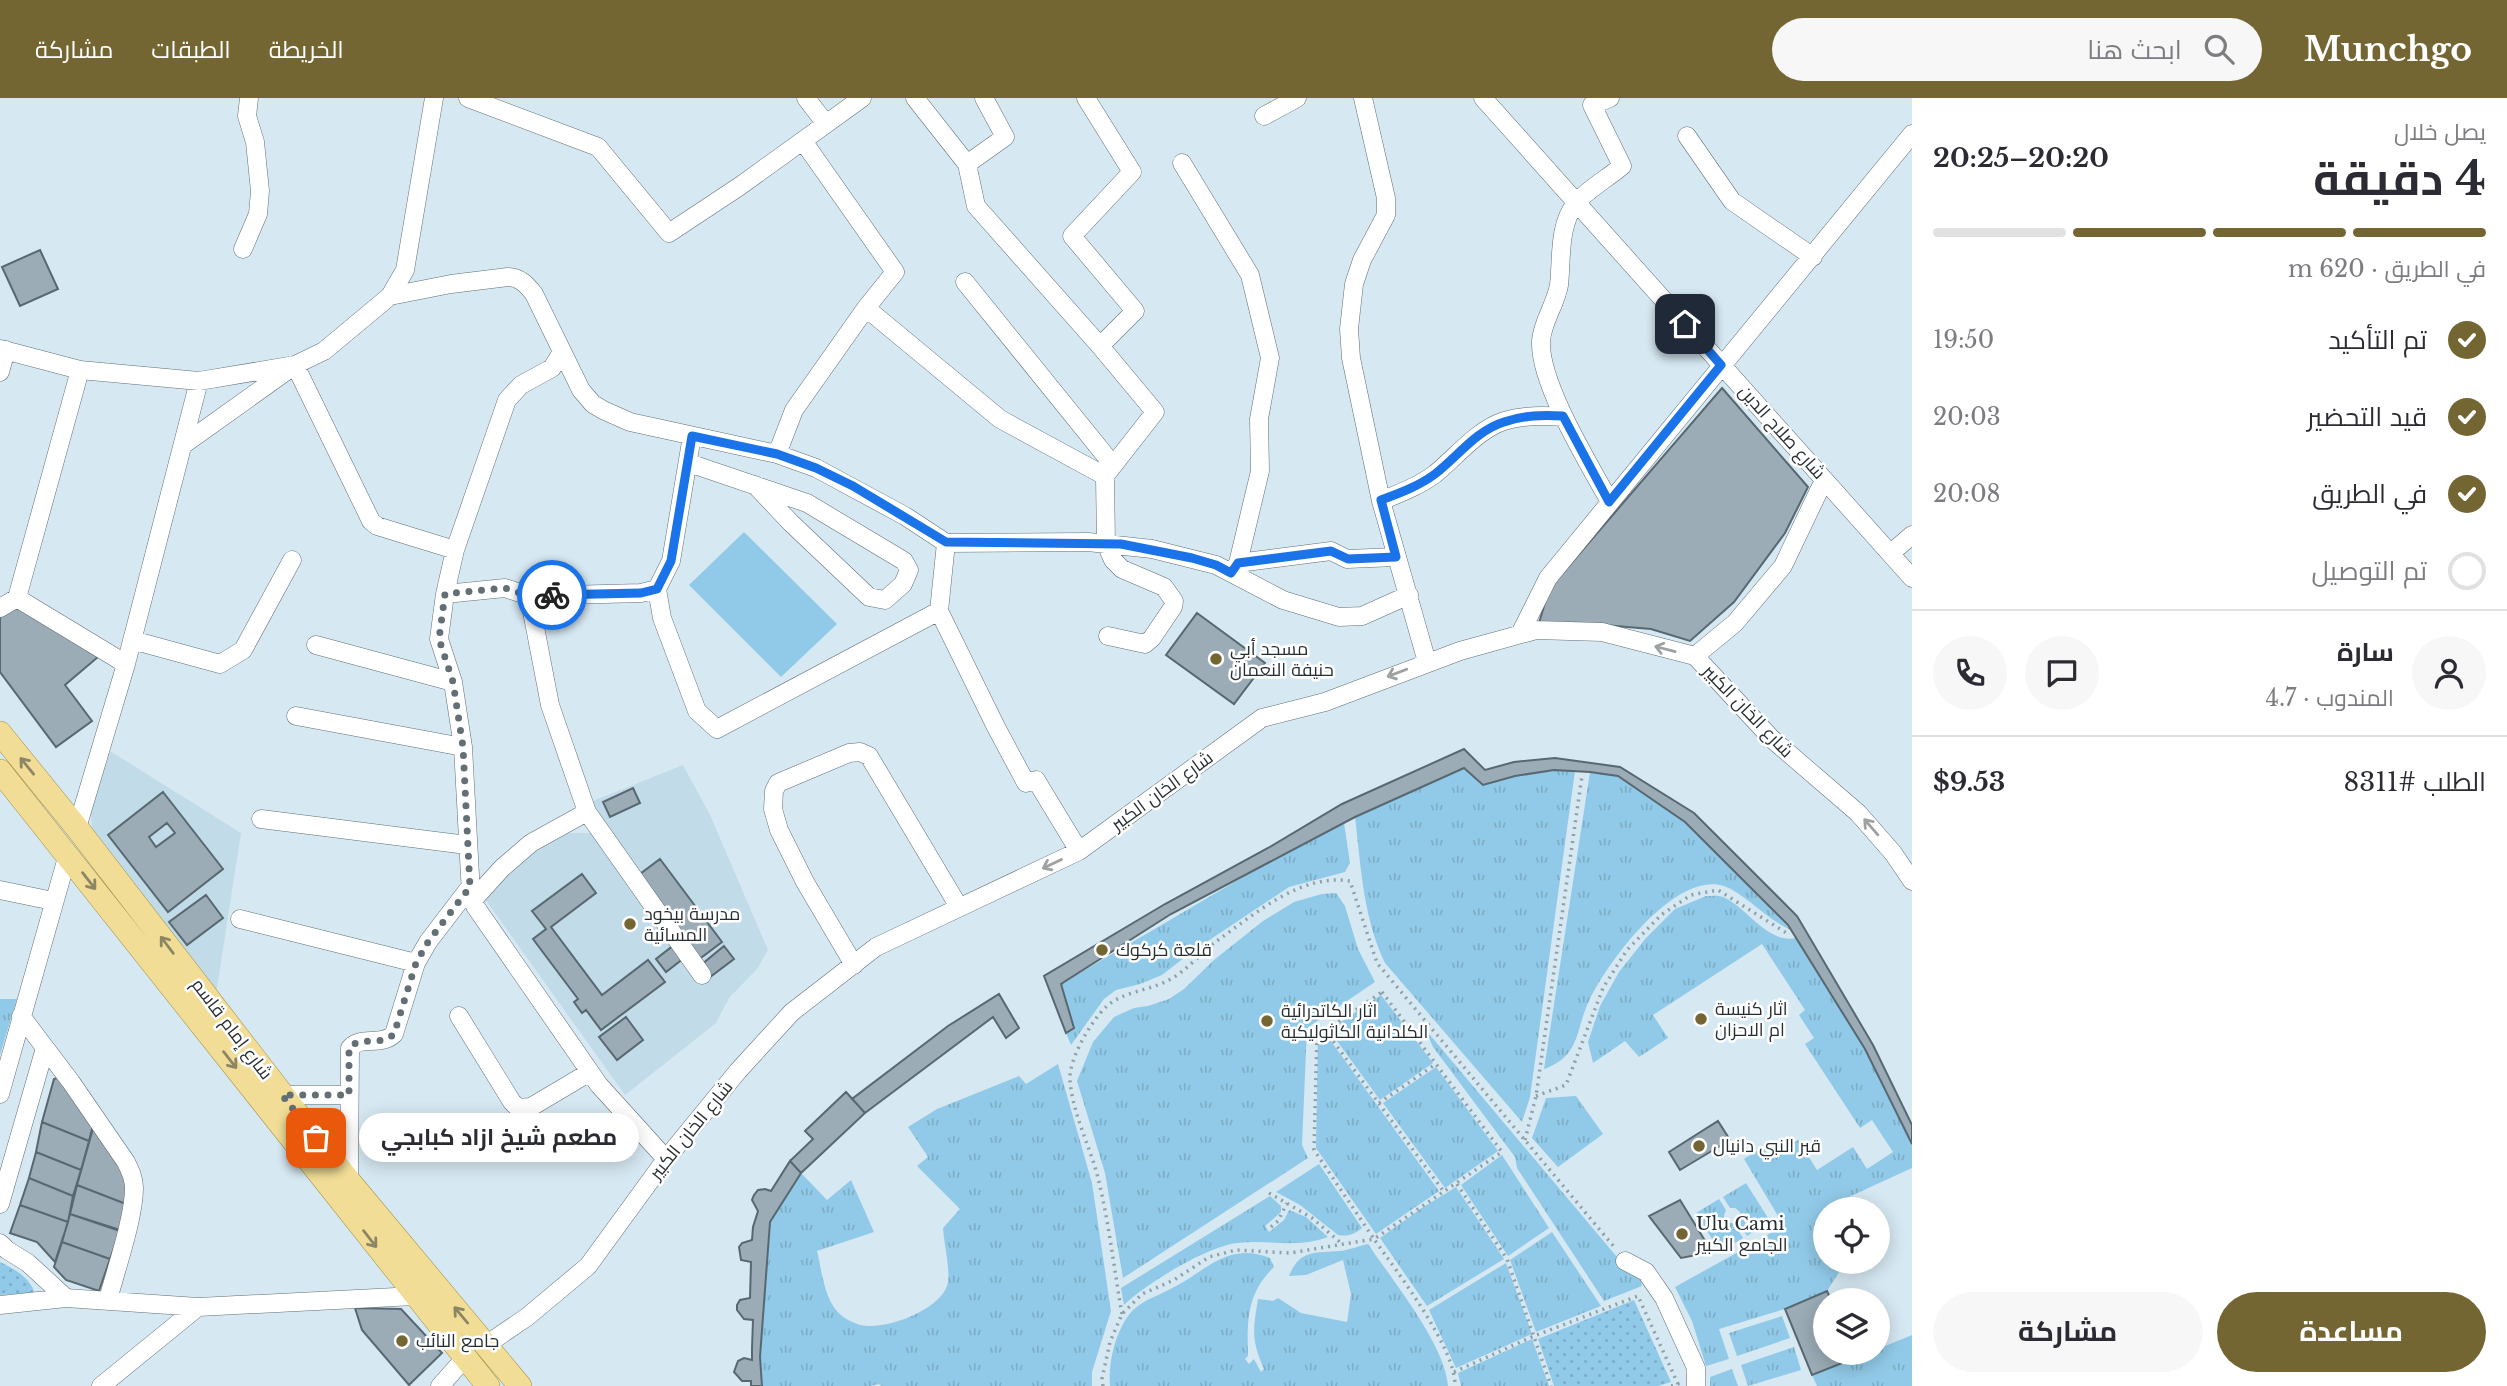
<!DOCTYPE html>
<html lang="ar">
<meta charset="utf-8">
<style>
:root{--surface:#fff;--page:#f7f7f7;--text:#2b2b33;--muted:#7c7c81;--line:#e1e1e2;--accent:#746633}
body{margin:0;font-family:"Libre Baskerville",Cairo,serif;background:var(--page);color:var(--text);direction:rtl;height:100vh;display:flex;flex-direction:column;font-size:26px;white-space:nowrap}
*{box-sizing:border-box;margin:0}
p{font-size:23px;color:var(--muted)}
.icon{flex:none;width:38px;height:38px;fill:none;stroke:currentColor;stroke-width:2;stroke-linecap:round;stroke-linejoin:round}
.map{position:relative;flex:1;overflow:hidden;direction:ltr}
.sheet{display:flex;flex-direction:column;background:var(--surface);width:595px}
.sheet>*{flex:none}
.fabs{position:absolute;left:1813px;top:1099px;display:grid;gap:14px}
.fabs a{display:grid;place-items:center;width:77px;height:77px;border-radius:50%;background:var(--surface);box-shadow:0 4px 18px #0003;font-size:35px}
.pin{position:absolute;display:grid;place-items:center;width:60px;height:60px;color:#fff;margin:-30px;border-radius:14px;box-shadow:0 4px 10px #0006}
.courier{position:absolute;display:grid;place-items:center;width:70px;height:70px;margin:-35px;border:5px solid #1a73e8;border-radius:50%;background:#fff;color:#222;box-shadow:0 2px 9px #0007}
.bubble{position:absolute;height:49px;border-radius:24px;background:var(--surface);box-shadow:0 4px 18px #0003;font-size:23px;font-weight:700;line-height:49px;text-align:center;direction:rtl}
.overview em{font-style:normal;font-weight:700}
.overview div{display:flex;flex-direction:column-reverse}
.overview{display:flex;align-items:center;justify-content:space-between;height:119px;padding:0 21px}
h1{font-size:46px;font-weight:700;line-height:52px}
.bar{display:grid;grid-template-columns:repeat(4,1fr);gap:10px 7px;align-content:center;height:84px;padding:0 21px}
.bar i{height:9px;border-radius:5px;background:var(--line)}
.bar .selected{background:var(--accent)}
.bar p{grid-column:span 4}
.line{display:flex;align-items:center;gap:18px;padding:0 21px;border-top:2px solid var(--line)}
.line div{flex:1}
.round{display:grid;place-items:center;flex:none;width:74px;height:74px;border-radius:37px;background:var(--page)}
ol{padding:0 21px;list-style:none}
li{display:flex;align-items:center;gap:21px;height:77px}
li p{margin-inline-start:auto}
li .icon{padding:7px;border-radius:50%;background:var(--accent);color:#fff;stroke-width:4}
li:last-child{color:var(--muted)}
li i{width:38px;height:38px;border:4px solid var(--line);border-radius:50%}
.action{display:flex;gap:14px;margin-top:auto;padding:14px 21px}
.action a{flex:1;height:80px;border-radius:42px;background:var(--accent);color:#fff;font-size:28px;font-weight:700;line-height:80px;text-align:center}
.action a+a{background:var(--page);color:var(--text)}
header{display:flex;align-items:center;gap:42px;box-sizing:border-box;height:98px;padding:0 35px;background:var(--accent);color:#fff}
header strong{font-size:33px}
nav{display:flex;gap:38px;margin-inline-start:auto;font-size:24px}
.search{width:490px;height:63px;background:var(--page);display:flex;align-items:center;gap:18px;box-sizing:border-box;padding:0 24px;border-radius:38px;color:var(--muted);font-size:26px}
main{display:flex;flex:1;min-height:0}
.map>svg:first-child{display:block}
.built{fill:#c2dbe8}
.grass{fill:url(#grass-tufts)}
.park{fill:#91cae8}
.garden{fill:url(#garden-dots)}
.building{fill:#9bacb6;stroke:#586871;stroke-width:2;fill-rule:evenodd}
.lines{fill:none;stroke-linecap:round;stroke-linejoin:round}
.minor-casing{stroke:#5f6f78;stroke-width:19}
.major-casing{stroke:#a49145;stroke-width:24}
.path{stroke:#919fa6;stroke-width:3.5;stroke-dasharray:2 5;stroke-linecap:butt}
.minor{stroke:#fff;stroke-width:18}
.major{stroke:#f1dd96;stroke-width:23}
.oneway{stroke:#9ea1a2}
.oneway2{stroke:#8c8664}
.done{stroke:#646f75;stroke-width:7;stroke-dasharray:0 12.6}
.route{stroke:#1a73e8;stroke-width:9}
.poi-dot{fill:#746633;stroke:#fff;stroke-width:2.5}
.labels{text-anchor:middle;stroke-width:5;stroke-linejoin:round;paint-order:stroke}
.street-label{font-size:18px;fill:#272e31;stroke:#fff}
.poi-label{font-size:18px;fill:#272e31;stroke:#fff;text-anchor:start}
</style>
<header>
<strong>Munchgo</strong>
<div class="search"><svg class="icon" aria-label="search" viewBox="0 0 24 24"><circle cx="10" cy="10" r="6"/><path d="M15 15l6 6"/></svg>ابحث هنا</div>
<nav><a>الخريطة</a><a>الطبقات</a><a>مشاركة</a></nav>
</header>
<main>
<section class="sheet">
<div class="overview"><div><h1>4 دقيقة</h1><p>يصل خلال</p></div><em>20:20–20:25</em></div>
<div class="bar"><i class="selected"></i><i class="selected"></i><i class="selected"></i><i></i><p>في الطريق · 620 m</p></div>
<ol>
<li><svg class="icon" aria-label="check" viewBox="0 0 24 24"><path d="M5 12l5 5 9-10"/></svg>تم التأكيد<p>19:50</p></li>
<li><svg class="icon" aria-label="check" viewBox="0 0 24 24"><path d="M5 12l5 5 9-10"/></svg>قيد التحضير<p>20:03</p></li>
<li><svg class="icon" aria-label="check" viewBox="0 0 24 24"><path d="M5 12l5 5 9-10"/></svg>في الطريق<p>20:08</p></li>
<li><i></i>تم التوصيل</li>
</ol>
<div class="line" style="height:126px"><a class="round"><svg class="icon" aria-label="person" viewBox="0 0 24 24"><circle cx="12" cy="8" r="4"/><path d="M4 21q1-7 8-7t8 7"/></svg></a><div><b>سارة</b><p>المندوب · 4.7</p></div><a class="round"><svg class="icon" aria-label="chat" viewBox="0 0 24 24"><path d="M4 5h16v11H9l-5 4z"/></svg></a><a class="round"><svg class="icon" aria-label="phone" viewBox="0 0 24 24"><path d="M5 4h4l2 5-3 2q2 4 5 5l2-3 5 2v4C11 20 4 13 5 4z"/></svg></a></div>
<div class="line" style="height:91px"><div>الطلب #8311</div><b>$9.53</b></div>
<div class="action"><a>مساعدة</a><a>مشاركة</a></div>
</section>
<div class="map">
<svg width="1912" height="1288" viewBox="0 0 1912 1288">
<defs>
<pattern id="grass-tufts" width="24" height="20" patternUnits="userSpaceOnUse" patternTransform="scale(1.75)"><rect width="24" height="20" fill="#91cae8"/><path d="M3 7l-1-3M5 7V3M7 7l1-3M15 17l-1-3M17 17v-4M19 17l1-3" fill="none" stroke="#7daec7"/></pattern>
<pattern id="garden-dots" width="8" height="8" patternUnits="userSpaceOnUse" patternTransform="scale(1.75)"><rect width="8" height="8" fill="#91cae8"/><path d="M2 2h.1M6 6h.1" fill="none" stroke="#7daec7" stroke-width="1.8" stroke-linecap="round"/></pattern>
</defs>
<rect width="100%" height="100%" fill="#d6e8f2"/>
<path class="built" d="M110,653L241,735L216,896L92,736L91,713Z
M683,667L710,717L768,852L757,871L729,900L716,925L625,997L485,801L516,763L562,735H597L588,705Z"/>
<path class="grass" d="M1464,670L1483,687C1514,678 1543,671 1575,673L1530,999L1522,1024L1385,865C1363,819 1361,769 1355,719Z
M1590,674L1618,678L1685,724L1791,832C1767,822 1746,796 1724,788C1674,773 1607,865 1589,903C1575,932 1581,958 1544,971Z
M1344,725L1350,765L1345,774L1289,789L1193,853L1162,877L1140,886L1116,892L1104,901L1071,947L1066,935L1074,929L1061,886L1277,759Z
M1336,795L1345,808L1358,851L1375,884L1307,930L1302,1047L1308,1060L1123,1180L1105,1075L1077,983L1093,944L1114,919L1134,910L1148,908L1169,901L1184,891L1214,862L1263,823L1294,804L1322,796Z
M1706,798C1711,798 1718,797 1723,799C1747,809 1767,846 1796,840L1865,951L1912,1046V1070L1840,1103L1841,1111H1825V1164H1842L1841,1171L1827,1193L1785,1211L1719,1231L1729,1261L1706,1268L1692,1223L1675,1189L1747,1149L1752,1156L1771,1147L1767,1137L1784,1128L1744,1061L1763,1049L1770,1060L1798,1042L1817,1072L1853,1049L1867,1071L1893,1054L1872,1022L1860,1030L1805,946L1814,940L1799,917L1805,912L1762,846L1653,917L1668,940L1639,959L1625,943L1593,965L1588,944L1600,908L1619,874L1646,840L1675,811Z
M1381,897L1433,965L1380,1002L1329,932Z
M0,901H17L0,957Z
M1425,931L1622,1165L1640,1178L1642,1188L1604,1203L1517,1070L1515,1059L1433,949Z
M1325,935L1439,1093L1376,1136L1316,1050L1318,940Z
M1058,966L1092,1085L1111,1213L1092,1274V1288H881L879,1286L871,1288H762L760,1259L770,1124L801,1075L827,1102L851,1082L874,1134L817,1153C822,1173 824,1204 842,1218C846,1221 855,1226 861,1227C885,1233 944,1211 948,1184C950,1170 944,1145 943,1130L960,1111L917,1068L928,1059L908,1029L937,1011L1019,978L1026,986Z
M1436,969L1498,1053L1445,1090L1383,1005Z
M1576,998L1603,1036L1558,1069L1532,1040L1546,1000Z
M1502,1057L1549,1130L1508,1158L1461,1087Z
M1319,1066L1362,1130C1355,1136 1348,1139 1338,1137L1300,1107L1276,1094Z
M1746,1085L1770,1123L1747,1138L1738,1124L1740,1114L1735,1110H1730L1723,1099Z
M1456,1089L1504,1161L1427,1208L1380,1140L1422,1110Z
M1270,1098L1281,1108V1114L1265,1128L1269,1134L1284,1122L1289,1112L1306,1119L1328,1139C1296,1151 1269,1141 1237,1145C1206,1149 1147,1185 1124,1207L1121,1190Z
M1719,1101L1726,1112L1724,1117L1725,1123L1734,1126L1743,1140L1720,1154L1696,1115Z
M1552,1134L1601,1208L1536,1234L1510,1162Z
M1368,1146C1392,1182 1445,1246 1448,1288H1110C1108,1264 1116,1230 1133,1212C1146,1200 1161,1197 1176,1188C1208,1171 1229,1144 1270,1160L1274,1169C1247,1195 1247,1222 1248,1258L1245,1261L1249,1266L1254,1261L1261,1274L1264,1271C1251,1242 1253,1232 1258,1201L1273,1203L1278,1200L1301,1215L1347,1224L1351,1196L1343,1162L1306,1177L1289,1178C1300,1151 1315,1155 1340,1153C1349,1152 1359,1148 1368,1146Z
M1506,1165L1532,1236L1456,1270L1429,1212Z
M1782,1218L1790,1240L1737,1258L1729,1235Z
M1912,1237V1288H1817L1812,1277L1868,1255H1878V1251Z
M1532,1241L1549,1288H1461L1458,1275Z
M1794,1249L1801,1272L1748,1288L1741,1267Z
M1732,1271L1738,1288H1710V1279Z"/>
<path class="park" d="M744,434L837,526L781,579L689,487Z"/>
<path class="garden" d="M0,1164C14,1171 28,1178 34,1193L32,1195L0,1197Z
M1634,1202L1671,1284L1658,1288H1554L1538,1241Z"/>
<path class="building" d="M40,152L58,191L20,208L2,169Z
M1722,290L1808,389L1785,435L1734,504L1690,543L1651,531L1604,527L1539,525L1549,491Z
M17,509L98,559L65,587L92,623L56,649L0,574V519Z
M1197,515L1265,565L1234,606L1166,557Z
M1464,651L1485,672L1514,664L1555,660L1620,669L1694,715L1797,818L1873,947L1912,1027V1046L1865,951L1788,827L1685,724L1618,678L1590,674L1554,672L1515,678L1483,687L1464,670L1355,719L1171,816L1061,886L1074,930L1066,935L1044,878L1165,806L1268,750L1342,706Z
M633,690L640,705L610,719L603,704Z
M163,694L223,771L168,814L108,737ZM167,725L175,735L156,749L149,739Z
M660,761L722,844L698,862L636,779Z
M582,776L596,795L551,829L602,897L648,862L665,884L601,932L586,912L582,915L574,904L578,901L533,841L546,831L532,813Z
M206,797L223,820L187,847L169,824Z
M674,847L684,860L666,874L656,861Z
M724,848L734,861L710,879L701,867Z
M999,896L1019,930L1006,940L993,919L865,1015L852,1001L948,928Z
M626,919L643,942L617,962L599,939Z
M60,979L93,1027L89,1043L42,1024L54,981Z
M846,994L865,1015L801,1075L790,1063L813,1041L805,1033Z
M1718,1023L1730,1042L1680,1072L1669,1054Z
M42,1024L89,1043L81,1072L36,1054Z
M94,1027L128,1081L126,1106L77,1087Z
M36,1054L81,1072L73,1098L29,1080Z
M790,1063L801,1075L770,1124L760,1259L762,1288H751V1283H742L734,1274L738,1263L744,1260L752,1262V1250L753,1222L744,1221L737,1212V1207L740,1202L750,1200L751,1164L741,1162L739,1149L742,1145L752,1142L753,1129L758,1113L752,1102L754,1097L758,1092L765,1091L771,1093Z
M29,1080L73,1098L68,1124L20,1107Z
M77,1087L126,1106L120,1132L70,1116Z
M1680,1102L1712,1154L1681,1160L1649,1118Z
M20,1107L68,1124L55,1164L37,1144L10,1135Z
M70,1116L120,1133L110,1161L62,1144Z
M62,1144L110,1161L99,1193L66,1182L54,1169Z
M1827,1193L1831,1202H1825V1255H1853L1855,1260L1812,1277L1785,1211Z
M355,1210L401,1211L442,1255L409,1287L362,1232Z"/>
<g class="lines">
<defs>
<path id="minor" d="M468,0L598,49L669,135L740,88L862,0
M806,0L826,26
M915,0L967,66L976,108L1100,248L1155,314L1105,378L1106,446L1113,462L1122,471L1164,489L1174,503L1173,509L1152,540L1145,546L1108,538
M1086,0L1132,74L1072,138L1135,213L1100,248
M1363,0L1386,100V117L1362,162L1354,186L1349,231L1351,260L1381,403L1427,564
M1483,0L1912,480
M1264,18L1297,0
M1687,38L1732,103L1813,159
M1182,65L1250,177L1270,260L1259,321L1260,373L1238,465
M967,66L1005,39L984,0
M243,151L258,116L260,93L255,44L247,18L249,0
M965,184L1113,367
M390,198L451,186L508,179C520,179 527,187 534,196L581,292L593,306L603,312L630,324L777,356L816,370L905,418L946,445L1088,444L1152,451L1216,467L1283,502L1339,519L1362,518L1409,497
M866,210L1000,321L1105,378
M0,251L80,272L199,283L295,267L371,423L377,428L455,452
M562,254L552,270L521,287L507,302L455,452L445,496L439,541L453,584L463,649L471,796L475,808L599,987L666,1061
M0,274L6,252
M183,347L295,267L324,253L390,198L405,172L434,0
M777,356L794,312L866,210L895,174L803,43
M689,365L807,405L904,463L909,472L903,486L885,502L869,499L791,425L755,387
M1381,403C1400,395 1419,388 1435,376C1456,359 1477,332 1504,323C1524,317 1543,317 1563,319
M1610,404C1589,366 1539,285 1541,243C1542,224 1556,206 1559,187C1562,161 1558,127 1576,105C1588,91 1608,80 1622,68L1592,7L1610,0
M946,445L939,513L996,629L1026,685L1036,682L1079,753
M1891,455L1912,437
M1232,474L1238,465L1331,453L1347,461L1396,459
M657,491L662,520L697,613L717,631L939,513
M445,496L505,490L529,498L641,495L657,491L671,463L692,338
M17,500L80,272
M0,510L17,500L126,566
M1520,536L1548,480L1912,36
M132,542L220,566L243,552L292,462
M316,547L453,584
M1695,558L1735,525L1783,468L1824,382
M296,618L463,649
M587,714L702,877
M261,721L467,747
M77,730L126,566L199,283
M0,792L53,803
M473,802L502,770L531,745L587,714L550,607L529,498
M240,821L416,865
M854,867L805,784L779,732L773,711L774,693L778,685L849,655L860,654L869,658L959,809
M21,918L71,984L126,1064C130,1072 134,1080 134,1090C134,1120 116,1171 108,1202
M459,918L512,1004L518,1010L531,1009L590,974
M0,996L68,756
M282,997H349
M349,1083L350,950C361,937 381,949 394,936L416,865L428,844L470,789
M0,1106L45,950
M0,1145L7,1152L28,1165L66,1200
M1625,1163L1646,1174L1664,1200L1696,1270V1288
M0,1207L66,1200L198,1209L415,1198
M486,1247L527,1219L588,1168L666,1061L738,973L792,914L876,849L1079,753L1262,620L1325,604L1460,553L1536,532L1602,534L1695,558L1772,641L1858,715L1893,755L1912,783
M101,1288L198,1209
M440,1288L465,1260"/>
<path id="major" d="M0,635L77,730L349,1083L520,1288
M0,673L488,1288"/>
</defs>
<use href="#minor" class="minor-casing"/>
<use href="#major" class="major-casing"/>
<path class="path" d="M1382,894L1502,1054L1374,1141L1314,1052L1317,938Z
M1325,932L1444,1094
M1536,998L1566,987L1603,890L1627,852L1661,817L1691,797L1718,792L1788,836
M1379,1005L1436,966
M1525,1042L1536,998L1582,678
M1457,1086L1507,1161L1551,1288
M1269,1095L1312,1120L1342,1146
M1271,1129L1278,1123L1287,1105
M1122,1216C1114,1171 1109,1124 1098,1080C1090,1048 1073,1017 1070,983C1068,962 1091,923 1106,909C1123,893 1149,893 1169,882C1187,873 1201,854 1218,842C1255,816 1301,775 1350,783L1377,865L1615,1150
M1454,1274L1534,1238L1638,1198L1678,1286L1671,1288
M1103,1288L1102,1281L1110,1244L1122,1216L1142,1196L1174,1182L1209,1159L1236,1152L1290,1155L1374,1141C1397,1174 1456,1250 1455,1288"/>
<use href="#minor" class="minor"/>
<use href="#major" class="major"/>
</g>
<defs><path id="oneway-shaft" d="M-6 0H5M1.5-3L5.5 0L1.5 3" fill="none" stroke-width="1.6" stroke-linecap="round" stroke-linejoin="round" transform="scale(1.75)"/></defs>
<g class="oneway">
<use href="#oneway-shaft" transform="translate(1665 551) rotate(-165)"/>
<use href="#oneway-shaft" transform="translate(1397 575) rotate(159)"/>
<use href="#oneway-shaft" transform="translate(1871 729) rotate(-131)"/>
<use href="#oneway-shaft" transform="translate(1052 766) rotate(155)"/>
</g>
<g class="oneway2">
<use href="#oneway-shaft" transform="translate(27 668) rotate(-129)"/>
<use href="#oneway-shaft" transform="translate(89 783) rotate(52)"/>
<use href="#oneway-shaft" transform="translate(167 847) rotate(-127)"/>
<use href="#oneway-shaft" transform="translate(230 962) rotate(52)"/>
<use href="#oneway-shaft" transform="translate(370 1141) rotate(52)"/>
<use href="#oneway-shaft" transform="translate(461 1217) rotate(-130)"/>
</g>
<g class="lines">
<path class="done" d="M316,1040L282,997H349V950C361,937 381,949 394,936L416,865L428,844L470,789L463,649L453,584L439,541L445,496L505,490L529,498L552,497"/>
<path class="route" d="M552,497L641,495L657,491L671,463L692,338L777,356L816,370L853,388L946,444L1121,446L1192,460L1216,467L1231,475L1238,465L1331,453L1348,461L1396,459L1381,402C1400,395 1419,388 1435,376C1457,359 1477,332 1504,324C1524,317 1543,317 1563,318L1609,404L1721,267L1685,226"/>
</g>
<g class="poi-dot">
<circle cx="1216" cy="561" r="7"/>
<circle cx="630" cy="826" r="7"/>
<circle cx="1102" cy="852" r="7"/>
<circle cx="1701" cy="921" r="7"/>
<circle cx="1267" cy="923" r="7"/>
<circle cx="1699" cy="1048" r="7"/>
<circle cx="1682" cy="1136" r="7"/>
<circle cx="402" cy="1243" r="7"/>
</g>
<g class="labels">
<g class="street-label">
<text transform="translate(1782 334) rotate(48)" y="6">شارع صلاح الدين</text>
<text transform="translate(1748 613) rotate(46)" y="6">شارع الخان الكبير</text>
<text transform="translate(1162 693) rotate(-36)" y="6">شارع الخان الكبير</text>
<text transform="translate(232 931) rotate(53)" y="6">شارع إمام قاسم</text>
<text transform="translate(691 1032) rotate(-51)" y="6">شارع الخان الكبير</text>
</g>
<g class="poi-label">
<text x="1230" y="557">مسجد أبي<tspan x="1230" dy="21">حنيفة النعمان</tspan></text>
<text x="644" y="822">مدرسة بيخود<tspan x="644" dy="21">المسائية</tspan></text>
<text x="1116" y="858">قلعة كركوك</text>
<text x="1715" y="917">اثار كنيسة<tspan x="1715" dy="21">ام الاحزان</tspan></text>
<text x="1281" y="919">اثار الكاتدرائية<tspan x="1281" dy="21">الكلدانية الكاثوليكية</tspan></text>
<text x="1713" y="1054">قبر النبي دانيال</text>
<text x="1696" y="1132">Ulu Cami<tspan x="1696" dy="21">الجامع الكبير</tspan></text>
<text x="416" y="1249">جامع النائب</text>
</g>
</g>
</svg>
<div class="fabs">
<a><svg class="icon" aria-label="locate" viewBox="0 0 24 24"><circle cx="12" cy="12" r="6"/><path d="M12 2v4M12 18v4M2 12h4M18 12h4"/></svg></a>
<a><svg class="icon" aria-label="layers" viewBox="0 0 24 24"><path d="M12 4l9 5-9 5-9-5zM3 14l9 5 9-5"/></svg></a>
</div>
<div class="pin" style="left:316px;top:1040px;background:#ea580c"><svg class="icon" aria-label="bag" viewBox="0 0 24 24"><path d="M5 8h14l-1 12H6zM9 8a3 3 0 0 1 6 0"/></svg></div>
<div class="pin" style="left:1685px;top:226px;background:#1f2937"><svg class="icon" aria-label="home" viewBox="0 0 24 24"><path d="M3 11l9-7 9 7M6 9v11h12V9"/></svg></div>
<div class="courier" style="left:552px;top:497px"><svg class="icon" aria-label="bike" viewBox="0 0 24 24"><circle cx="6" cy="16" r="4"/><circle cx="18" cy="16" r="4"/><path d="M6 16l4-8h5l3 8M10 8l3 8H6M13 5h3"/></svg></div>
<div class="bubble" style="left:359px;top:1015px;width:280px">مطعم شيخ ازاد كبابجي</div>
</div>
</main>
